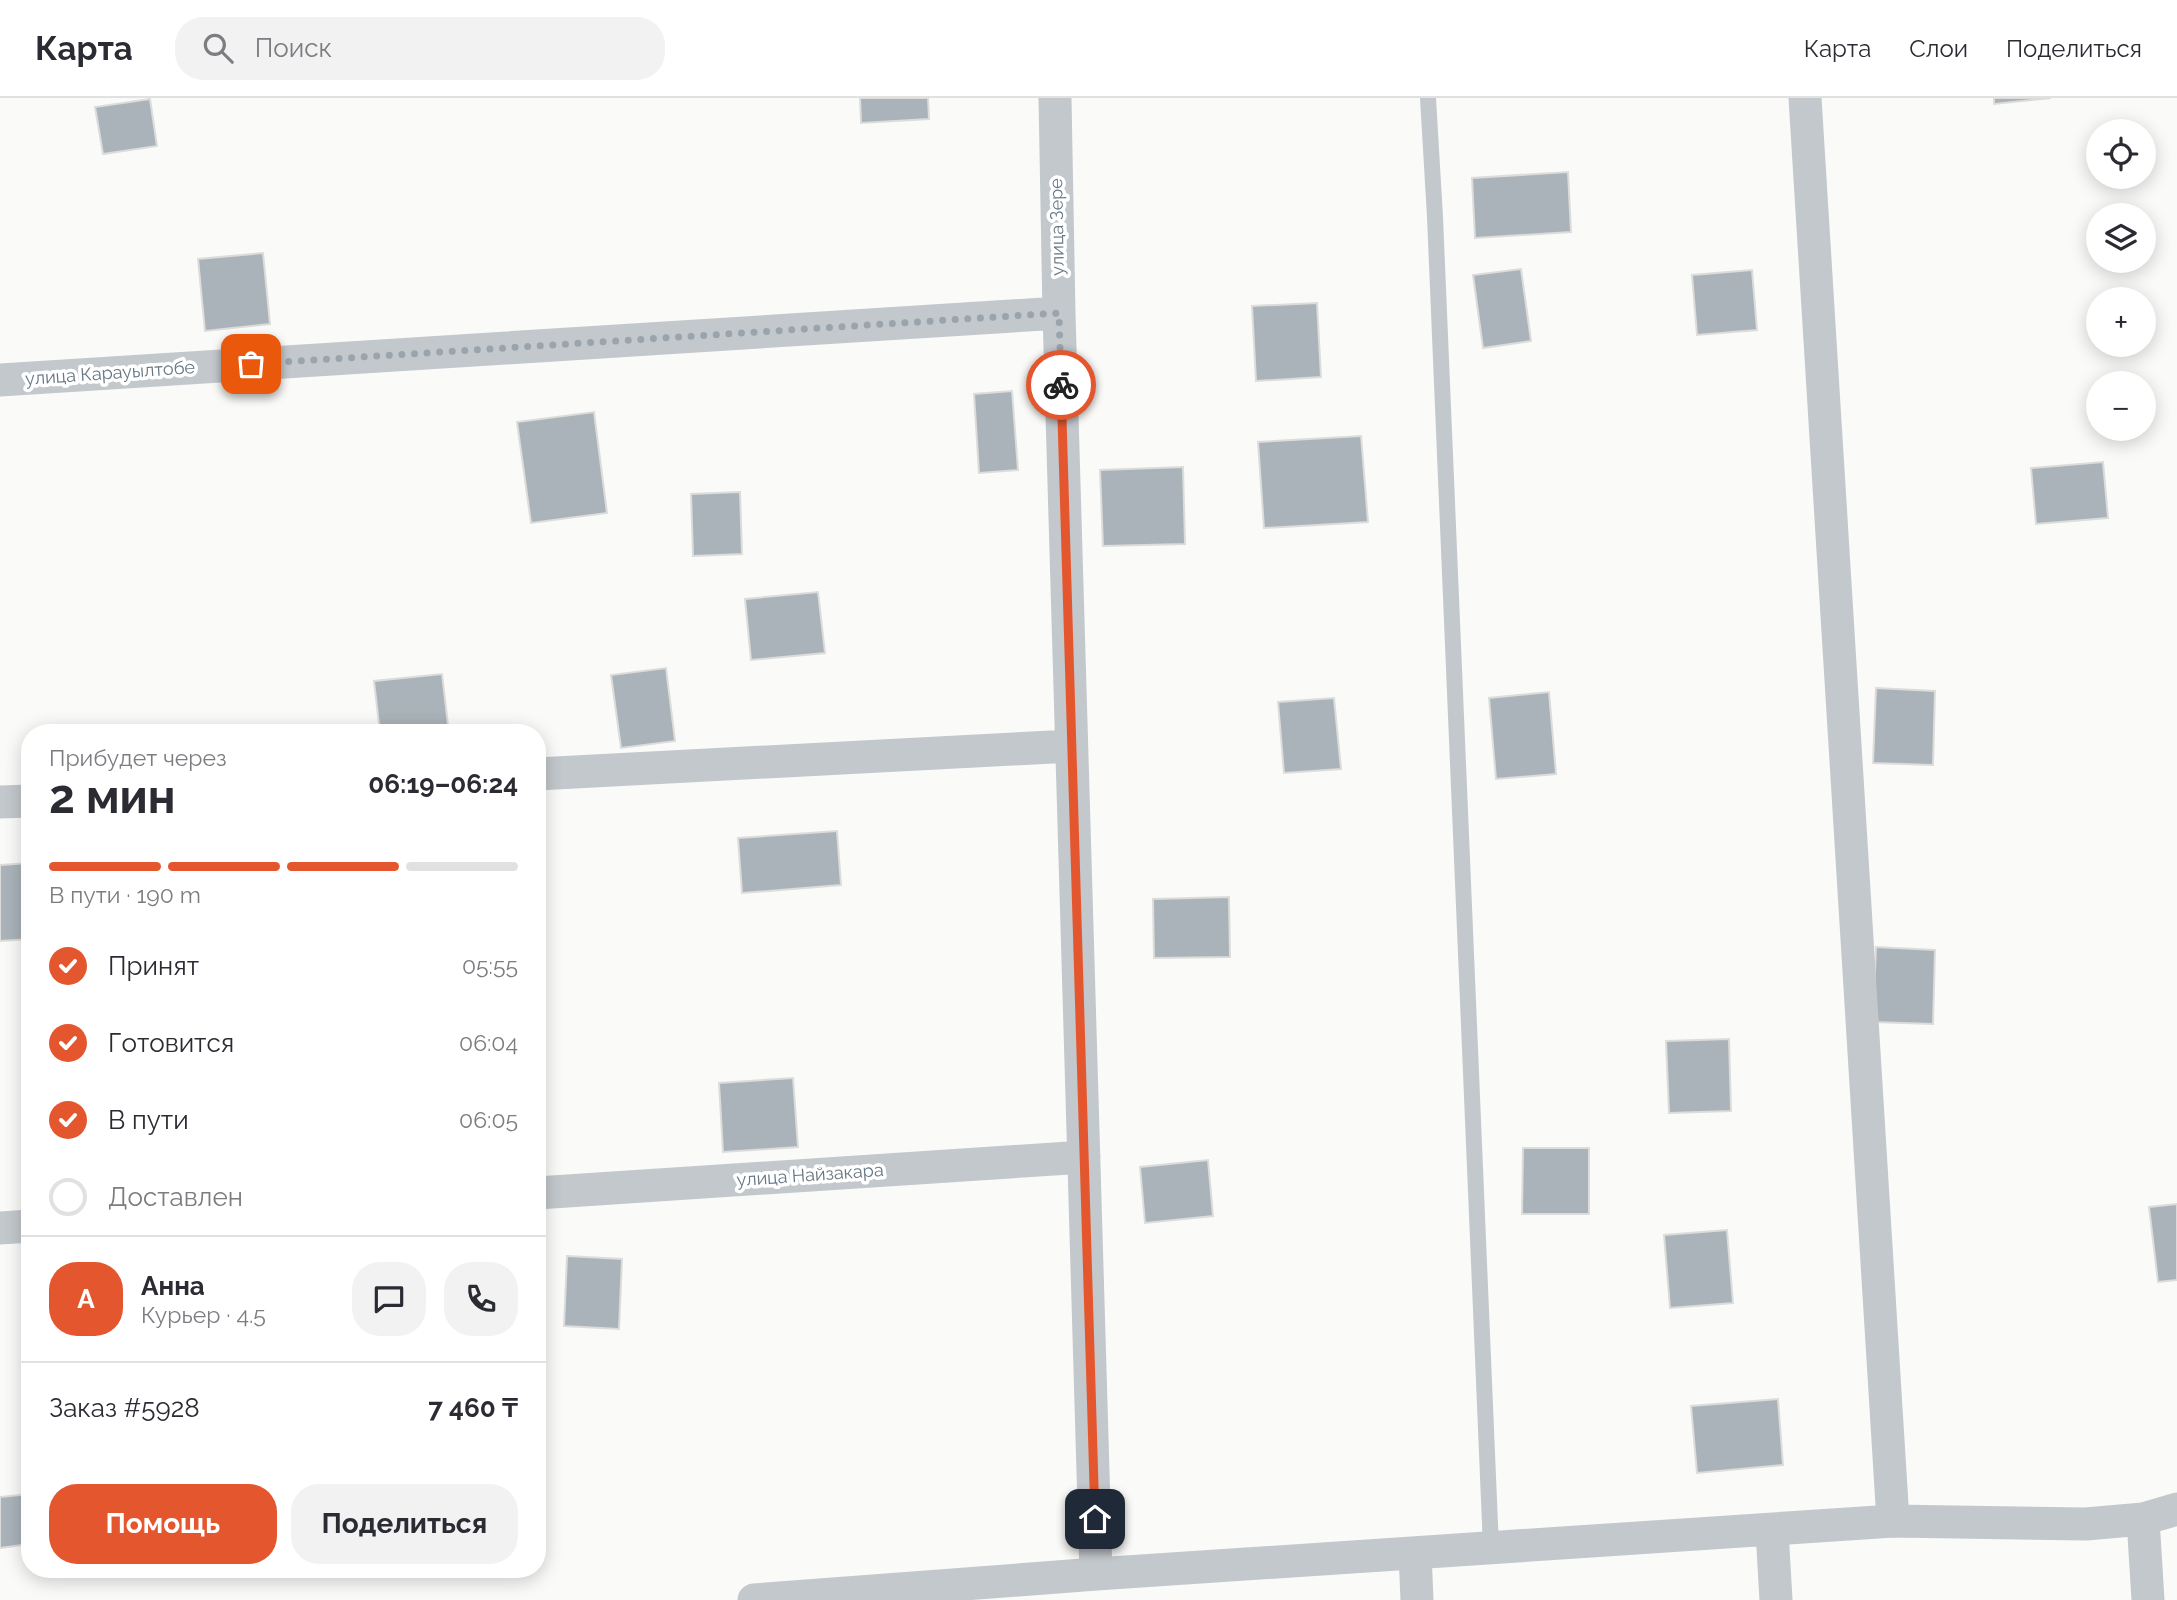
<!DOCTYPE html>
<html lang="ru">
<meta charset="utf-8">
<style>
:root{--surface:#fff;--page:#f2f2f3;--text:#2b2b33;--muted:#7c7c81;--line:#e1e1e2;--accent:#e4572e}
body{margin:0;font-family:Raleway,sans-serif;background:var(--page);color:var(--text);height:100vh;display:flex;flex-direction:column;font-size:26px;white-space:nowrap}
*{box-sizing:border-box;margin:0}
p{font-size:23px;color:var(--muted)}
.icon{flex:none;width:38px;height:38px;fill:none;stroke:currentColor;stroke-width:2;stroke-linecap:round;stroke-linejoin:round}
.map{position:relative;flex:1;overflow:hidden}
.panel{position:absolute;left:21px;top:626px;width:525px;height:854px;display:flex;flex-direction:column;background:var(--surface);border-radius:28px;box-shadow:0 4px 18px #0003}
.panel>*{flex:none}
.tools{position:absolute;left:2086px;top:21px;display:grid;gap:14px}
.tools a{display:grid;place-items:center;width:70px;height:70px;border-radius:50%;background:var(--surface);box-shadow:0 4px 18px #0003;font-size:35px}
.pin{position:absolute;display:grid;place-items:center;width:60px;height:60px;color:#fff;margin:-30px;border-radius:14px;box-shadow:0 4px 10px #0006}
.courier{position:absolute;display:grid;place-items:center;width:70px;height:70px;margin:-35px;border:5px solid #e4572e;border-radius:50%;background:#fff;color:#222;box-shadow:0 2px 9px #0007}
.overview em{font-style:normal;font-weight:700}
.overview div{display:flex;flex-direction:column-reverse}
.overview{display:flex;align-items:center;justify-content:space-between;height:119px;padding:0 28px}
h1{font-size:46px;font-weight:700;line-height:52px}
.bar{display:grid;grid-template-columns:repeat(4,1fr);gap:10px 7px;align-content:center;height:84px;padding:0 28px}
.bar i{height:9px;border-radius:5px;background:var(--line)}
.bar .current{background:var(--accent)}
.bar p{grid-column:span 4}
.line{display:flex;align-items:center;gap:18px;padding:0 28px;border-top:2px solid var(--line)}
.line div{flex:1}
.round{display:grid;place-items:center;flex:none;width:74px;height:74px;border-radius:28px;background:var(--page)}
ol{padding:0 28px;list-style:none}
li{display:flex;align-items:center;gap:21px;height:77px}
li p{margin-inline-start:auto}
li .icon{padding:7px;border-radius:50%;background:var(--accent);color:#fff;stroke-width:4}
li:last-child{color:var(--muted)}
li i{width:38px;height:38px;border:4px solid var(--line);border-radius:50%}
.action{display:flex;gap:14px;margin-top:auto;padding:14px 28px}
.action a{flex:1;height:80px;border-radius:28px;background:var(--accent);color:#fff;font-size:28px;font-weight:700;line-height:80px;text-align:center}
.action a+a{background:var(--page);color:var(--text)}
header{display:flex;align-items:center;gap:42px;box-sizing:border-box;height:98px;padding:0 35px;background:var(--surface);border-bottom:2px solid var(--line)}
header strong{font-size:33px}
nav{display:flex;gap:38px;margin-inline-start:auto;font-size:24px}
.search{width:490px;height:63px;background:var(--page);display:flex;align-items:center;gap:18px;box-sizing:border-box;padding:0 24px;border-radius:28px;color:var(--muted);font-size:26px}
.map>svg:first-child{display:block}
.building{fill:#aab3b9;stroke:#dcdcda;stroke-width:2}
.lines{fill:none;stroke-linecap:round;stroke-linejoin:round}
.service{stroke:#c3c8cc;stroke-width:16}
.minor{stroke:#c3c8cc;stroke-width:33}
.done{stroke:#99a4ac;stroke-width:7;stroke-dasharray:0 12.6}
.route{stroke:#e4572e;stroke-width:9}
.labels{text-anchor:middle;stroke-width:7;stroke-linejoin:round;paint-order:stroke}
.street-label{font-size:18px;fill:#657683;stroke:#fff}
</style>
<header>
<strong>Карта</strong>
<div class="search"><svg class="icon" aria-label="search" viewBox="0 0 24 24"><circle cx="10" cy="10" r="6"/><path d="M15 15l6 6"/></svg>Поиск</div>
<nav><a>Карта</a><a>Слои</a><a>Поделиться</a></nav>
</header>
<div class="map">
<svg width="2177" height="1502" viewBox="0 0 2177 1502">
<rect width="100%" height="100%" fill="#fafaf8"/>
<path class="building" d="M860,0H928L929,21L861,25Z
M1994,0H2051L1994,6Z
M150,1L157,48L103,56L95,9Z
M1568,74L1571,134L1475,140L1472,80Z
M263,155L270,226L205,233L198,161Z
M1521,171L1531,243L1483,250L1473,177Z
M1752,172L1757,232L1697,237L1692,177Z
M1317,205L1321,279L1256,283L1252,208Z
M1012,293L1018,372L979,375L974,296Z
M594,314L607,415L531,425L517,324Z
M1361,338L1368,424L1264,430L1258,344Z
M2103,364L2108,420L2036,426L2031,370Z
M1183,369L1185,446L1103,448L1100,372Z
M740,394L742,456L693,458L691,396Z
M818,494L825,555L751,562L745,501Z
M666,570L675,643L621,650L611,577Z
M442,576L449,635H380L374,583Z
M1876,590L1935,593L1933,667L1873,665Z
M1549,594L1556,676L1496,681L1489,600Z
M1334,600L1341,671L1284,675L1278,604Z
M837,733L841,787L742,795L738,740Z
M30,765V841L0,843V767Z
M1229,799L1230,859L1154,860L1153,801Z
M1876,849L1935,852L1933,926L1873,924Z
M1729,941L1731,1013L1669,1015L1666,943Z
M793,980L798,1049L723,1054L719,985Z
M1523,1050H1589V1116H1522Z
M1208,1062L1213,1118L1145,1125L1140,1069Z
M2177,1106V1182L2158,1184L2149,1109Z
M1727,1132L1733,1205L1670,1210L1664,1137Z
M567,1158L622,1161L619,1231L564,1228Z
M1778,1301L1783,1367L1697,1375L1691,1308Z
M30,1396V1446L0,1450V1399Z"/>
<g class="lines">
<path class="service" d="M1428,0L1435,119L1491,1450"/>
<path class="minor" d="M1055,0L1059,215L1096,1476
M0,282L1059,215
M537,676L1071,648
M0,704L30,703
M537,1095L1084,1059
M0,1130L30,1128
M2143,1421L2148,1502
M1893,1423L2086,1426L2143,1421L2177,1411
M1772,1433L1776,1502
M1415,1455L1417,1502
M754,1502L1096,1476L1893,1423L1805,0"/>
</g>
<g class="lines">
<path class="done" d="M251,266L1059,215L1061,287"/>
<path class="route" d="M1061,287L1095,1421"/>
</g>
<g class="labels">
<g class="street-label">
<text transform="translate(1057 129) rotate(-91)" y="6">улица Зере</text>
<text transform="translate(110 275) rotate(-4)" y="6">улица Карауылтобе</text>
<text transform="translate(810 1077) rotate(-4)" y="6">улица Найзакара</text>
</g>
</g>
</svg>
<div class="tools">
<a><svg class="icon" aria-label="locate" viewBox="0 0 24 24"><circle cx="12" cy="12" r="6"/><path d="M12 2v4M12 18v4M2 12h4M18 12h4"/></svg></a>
<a><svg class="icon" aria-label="layers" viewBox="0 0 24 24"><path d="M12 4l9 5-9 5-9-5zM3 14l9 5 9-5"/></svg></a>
<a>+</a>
<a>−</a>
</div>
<div class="pin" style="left:251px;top:266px;background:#ea580c"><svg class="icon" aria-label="bag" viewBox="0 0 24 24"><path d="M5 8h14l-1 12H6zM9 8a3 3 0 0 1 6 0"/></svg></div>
<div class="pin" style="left:1095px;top:1421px;background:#1f2937"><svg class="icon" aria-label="home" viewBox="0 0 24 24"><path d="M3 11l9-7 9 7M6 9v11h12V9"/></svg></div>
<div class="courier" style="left:1061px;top:287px"><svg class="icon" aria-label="bike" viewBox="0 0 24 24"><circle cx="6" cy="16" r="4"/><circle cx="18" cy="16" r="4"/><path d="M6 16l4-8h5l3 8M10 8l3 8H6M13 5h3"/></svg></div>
<section class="panel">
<div class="overview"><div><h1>2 мин</h1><p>Прибудет через</p></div><em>06:19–06:24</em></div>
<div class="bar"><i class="current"></i><i class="current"></i><i class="current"></i><i></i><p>В пути · 190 m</p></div>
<ol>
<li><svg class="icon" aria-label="check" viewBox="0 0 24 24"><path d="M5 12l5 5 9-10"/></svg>Принят<p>05:55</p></li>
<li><svg class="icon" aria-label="check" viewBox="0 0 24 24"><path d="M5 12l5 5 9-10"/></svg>Готовится<p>06:04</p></li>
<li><svg class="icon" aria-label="check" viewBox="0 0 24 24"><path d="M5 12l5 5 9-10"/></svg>В пути<p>06:05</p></li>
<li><i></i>Доставлен</li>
</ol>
<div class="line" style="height:126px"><b class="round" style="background:var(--accent);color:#fff">А</b><div><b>Анна</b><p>Курьер · 4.5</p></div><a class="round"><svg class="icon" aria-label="chat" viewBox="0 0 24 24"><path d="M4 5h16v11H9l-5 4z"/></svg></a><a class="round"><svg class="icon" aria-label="phone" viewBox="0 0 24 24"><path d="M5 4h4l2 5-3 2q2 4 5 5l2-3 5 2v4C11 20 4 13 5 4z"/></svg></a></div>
<div class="line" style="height:91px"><div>Заказ #5928</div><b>7 460 ₸</b></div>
<div class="action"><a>Помощь</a><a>Поделиться</a></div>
</section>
</div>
